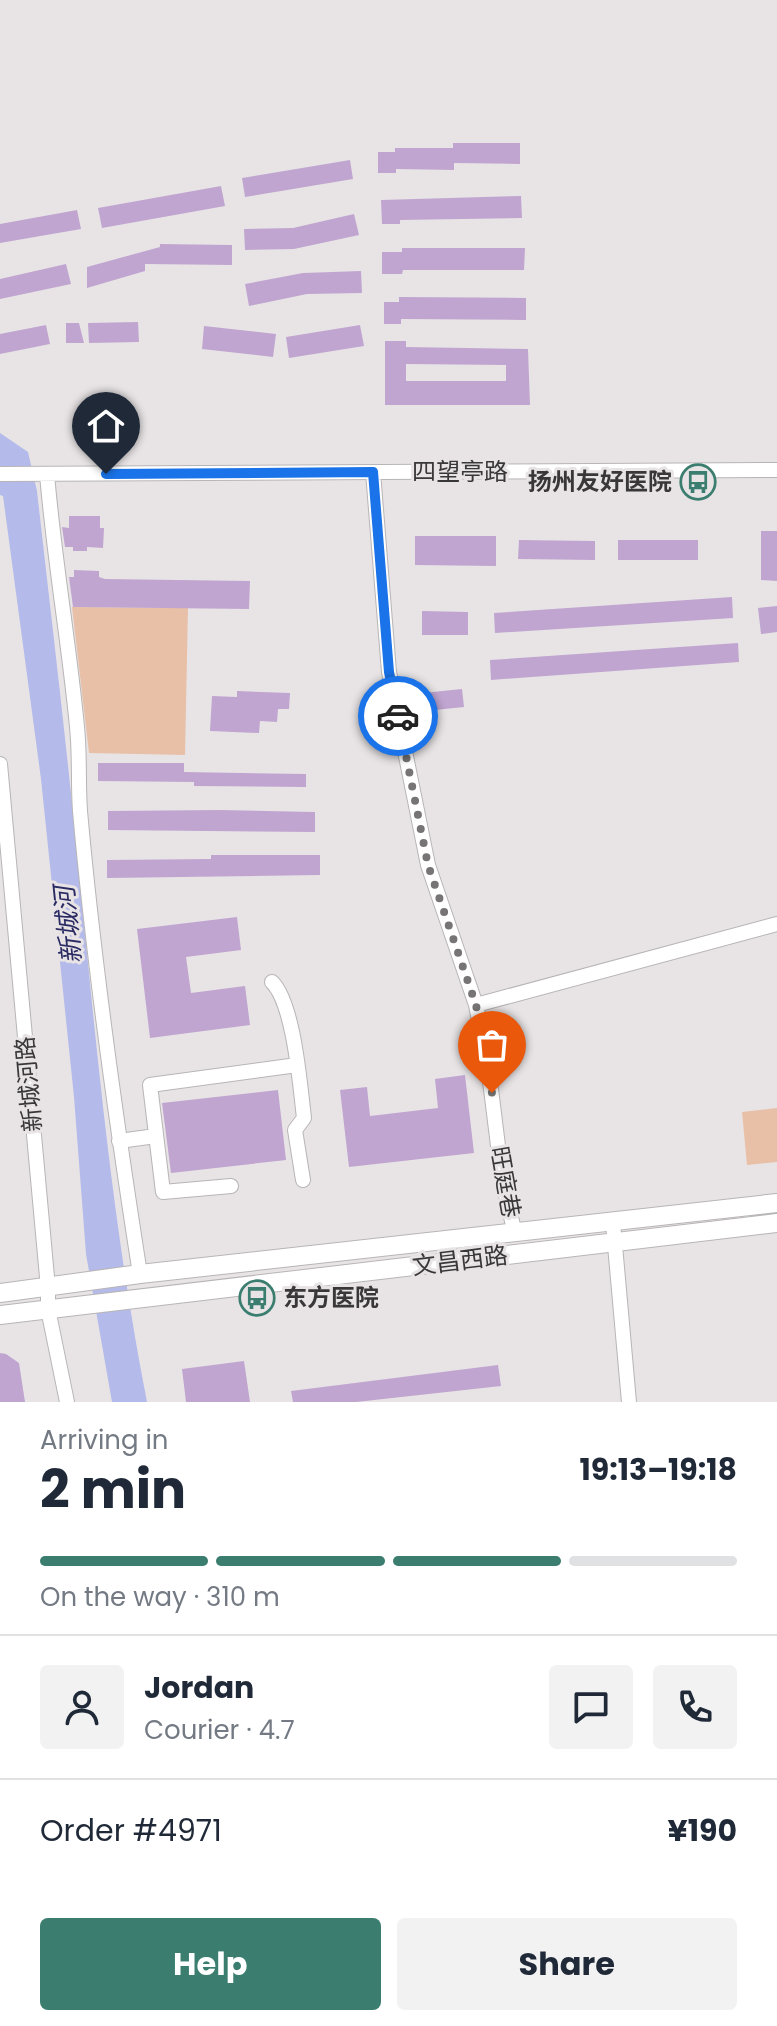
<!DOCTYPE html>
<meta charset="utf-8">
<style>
:root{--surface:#fff;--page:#f2f2f3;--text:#1f2937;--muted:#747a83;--line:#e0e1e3;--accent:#3b7e70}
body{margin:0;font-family:Poppins,"Noto Sans SC",sans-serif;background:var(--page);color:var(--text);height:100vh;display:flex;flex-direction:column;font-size:30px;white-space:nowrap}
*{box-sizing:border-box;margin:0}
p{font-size:26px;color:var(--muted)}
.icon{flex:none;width:44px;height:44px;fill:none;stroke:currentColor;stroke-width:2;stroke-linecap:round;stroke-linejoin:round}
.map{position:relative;height:1402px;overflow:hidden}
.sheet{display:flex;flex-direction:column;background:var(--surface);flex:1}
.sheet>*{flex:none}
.pin{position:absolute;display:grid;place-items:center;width:68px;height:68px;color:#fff;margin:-82px -34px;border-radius:50% 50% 50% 0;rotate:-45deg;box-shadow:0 0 8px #0007}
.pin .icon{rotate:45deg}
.courier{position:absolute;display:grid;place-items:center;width:80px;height:80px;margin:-40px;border:6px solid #1a73e8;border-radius:50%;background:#fff;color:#222;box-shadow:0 2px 10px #0007}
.overview em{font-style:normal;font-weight:700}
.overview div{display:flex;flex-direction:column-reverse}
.overview{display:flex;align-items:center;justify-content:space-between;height:136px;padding:0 40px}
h1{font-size:52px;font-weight:700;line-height:60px}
.bar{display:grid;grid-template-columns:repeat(4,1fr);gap:12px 8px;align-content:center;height:96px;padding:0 40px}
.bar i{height:10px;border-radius:6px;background:var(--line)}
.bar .current{background:var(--accent)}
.bar p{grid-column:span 4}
.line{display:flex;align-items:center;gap:20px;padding:0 40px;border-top:2px solid var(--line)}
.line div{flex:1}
.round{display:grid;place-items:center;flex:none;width:84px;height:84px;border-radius:8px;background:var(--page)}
.primary-button{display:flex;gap:16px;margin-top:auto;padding:16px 40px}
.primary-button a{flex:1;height:92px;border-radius:8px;background:var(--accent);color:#fff;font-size:32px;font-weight:700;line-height:92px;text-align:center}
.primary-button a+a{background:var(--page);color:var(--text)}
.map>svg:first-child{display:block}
.green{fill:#e8c0a7}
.water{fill:#b4baea}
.building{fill:#c0a5d0;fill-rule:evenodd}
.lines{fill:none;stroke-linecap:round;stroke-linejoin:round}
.minor-casing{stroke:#b8b5b6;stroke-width:16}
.major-casing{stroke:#b8b5b6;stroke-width:20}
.minor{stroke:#fff;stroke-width:14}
.major{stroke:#fff;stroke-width:18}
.done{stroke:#767475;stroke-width:8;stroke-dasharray:0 14.4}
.route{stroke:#1a73e8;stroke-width:10}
.labels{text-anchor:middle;stroke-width:6;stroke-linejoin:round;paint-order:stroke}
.street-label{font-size:24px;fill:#393738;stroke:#e8e4e6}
.poi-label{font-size:24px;font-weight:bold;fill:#393738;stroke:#e8e4e6;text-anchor:end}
.water-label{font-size:26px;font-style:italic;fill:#2b2b63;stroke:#e8e4e6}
</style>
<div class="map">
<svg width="777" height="1402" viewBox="0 0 777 1402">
<rect width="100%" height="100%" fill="#e8e4e6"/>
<path class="green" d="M72,607L188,608L185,755L89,753Z
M777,1108V1162L747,1165L742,1112Z"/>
<path class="water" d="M0,433L28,452L37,491C51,615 66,739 78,863C96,1043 112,1224 147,1402H112L86,1254L74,1097L41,779L3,496L0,495Z"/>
<path class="building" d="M453,143H520V164L454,163V170L396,169V173H378V152H395V148H453Z
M350,160L353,179L245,197L242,178Z
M221,186L225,206L102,228L98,208Z
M521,196L522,218L400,220V224H382L381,200Z
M77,210L81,229L0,243V224Z
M354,214L359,235L294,249L245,250L244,229L293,228Z
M160,244L232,245V265L145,264V271L87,288V267L160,247Z
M402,248H525L524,270H403L402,274H382V252H402Z
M66,264L71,284L0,299V279Z
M361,271L362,293L307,294L249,306L245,284L303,273Z
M399,297L526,298V320L401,319V324H384V302H399Z
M138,322L139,342L89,343L88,323Z
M66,323H79L84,343H66Z
M46,325L50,344L0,354V334Z
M360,325L364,346L289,358L286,337Z
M204,326L276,334L273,357L202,349Z
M385,341H406V347L528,349L530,405H385ZM406,364L506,365V381H406Z
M69,516H100V528H104L103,548L87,547V551H73V547H65L62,527L69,528Z
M761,531H777V581L761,580Z
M415,536H496V566L415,565Z
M519,540L595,541V560L518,559Z
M618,540H698V560H618Z
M74,570L99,571V577L105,579L250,581L249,609L73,607L69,577H74Z
M732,597L733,618L495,633L494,613Z
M777,606V632L761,634L758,608Z
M422,611L468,612V635H422Z
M738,643L739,662L491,680L490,660Z
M462,689L464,707L425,711L423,693Z
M237,691L290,693L289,709H278L277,722L260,721L259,733L210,731L212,696L237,697Z
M98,763H184V772L306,774V787L194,786V782L98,781Z
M220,810L315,812V832L108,830V811Z
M211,855H320V875L107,878V860L211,859Z
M237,917L241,950L186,957L191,993L245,986L250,1025L150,1038L137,929Z
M465,1075L474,1153L349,1167L340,1090L367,1087L370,1116L438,1108L435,1079Z
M278,1090L286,1160L171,1173L162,1103Z
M0,1353L6,1354L19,1363L25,1402H0Z
M244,1361L250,1402H186L182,1369Z
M498,1365L501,1386L356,1402H293L291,1391Z"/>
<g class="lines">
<defs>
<path id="minor" d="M373,472L389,672L428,865L476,1005L488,1065L502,1178L515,1234
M0,474L777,470
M47,474C54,559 69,642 77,727C80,755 78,783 80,811C94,967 116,1121 140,1274
M0,764L48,1288V1309L67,1402
M272,982C294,1004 300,1085 304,1118L295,1130L303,1180
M476,1005L777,924
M119,1141L156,1136
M231,1186L163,1192L150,1085L297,1065
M613,1223L629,1402"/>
<path id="major" d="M0,1293L140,1274L777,1203
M0,1315L777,1223"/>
</defs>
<use href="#minor" class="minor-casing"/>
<use href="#major" class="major-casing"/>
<use href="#minor" class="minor"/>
<use href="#major" class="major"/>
</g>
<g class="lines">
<path class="done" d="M398,716L428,865L476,1005L492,1093"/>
<path class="route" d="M106,474L373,472L389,672L398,716"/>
</g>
<defs>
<symbol id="bus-ring" viewBox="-11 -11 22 22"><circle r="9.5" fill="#e8e4e6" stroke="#3b7e70" stroke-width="1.5"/><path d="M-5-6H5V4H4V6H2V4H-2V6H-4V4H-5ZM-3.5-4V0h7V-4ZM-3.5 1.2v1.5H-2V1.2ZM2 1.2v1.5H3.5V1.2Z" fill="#3b7e70"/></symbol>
</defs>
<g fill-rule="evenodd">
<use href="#bus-ring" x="678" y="462" width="40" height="40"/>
<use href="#bus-ring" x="237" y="1278" width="40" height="40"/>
</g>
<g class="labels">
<g class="street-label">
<text x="460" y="480">四望亭路</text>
<text transform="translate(29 1084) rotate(-95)" y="8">新城河路</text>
<text transform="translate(505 1182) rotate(80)" y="8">旺庭巷</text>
<text transform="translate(460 1261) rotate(-7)" y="8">文昌西路</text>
</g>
<g class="poi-label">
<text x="672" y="490">扬州友好医院</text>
<text x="283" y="1306" text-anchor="start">东方医院</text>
</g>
<g class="water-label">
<text transform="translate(68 925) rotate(-96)" y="9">新城河</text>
</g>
</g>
</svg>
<div class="pin" style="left:492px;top:1093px;background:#ea580c"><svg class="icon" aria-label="bag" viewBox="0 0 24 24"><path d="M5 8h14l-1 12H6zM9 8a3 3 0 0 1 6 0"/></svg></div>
<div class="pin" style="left:106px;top:474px;background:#1f2937"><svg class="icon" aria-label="home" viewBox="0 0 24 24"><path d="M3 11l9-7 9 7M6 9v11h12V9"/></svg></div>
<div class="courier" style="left:398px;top:716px"><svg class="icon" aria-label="car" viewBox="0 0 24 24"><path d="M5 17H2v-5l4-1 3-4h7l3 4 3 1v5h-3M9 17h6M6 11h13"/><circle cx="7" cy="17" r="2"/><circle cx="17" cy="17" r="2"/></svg></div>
</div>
<section class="sheet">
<div class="overview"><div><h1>2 min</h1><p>Arriving in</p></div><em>19:13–19:18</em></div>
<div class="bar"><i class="current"></i><i class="current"></i><i class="current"></i><i></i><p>On the way · 310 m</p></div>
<div class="line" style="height:144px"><a class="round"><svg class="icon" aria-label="person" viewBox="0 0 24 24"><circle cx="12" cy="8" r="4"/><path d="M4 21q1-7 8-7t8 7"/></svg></a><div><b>Jordan</b><p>Courier · 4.7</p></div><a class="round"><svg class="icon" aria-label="chat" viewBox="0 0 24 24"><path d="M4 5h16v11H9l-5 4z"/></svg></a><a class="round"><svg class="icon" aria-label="phone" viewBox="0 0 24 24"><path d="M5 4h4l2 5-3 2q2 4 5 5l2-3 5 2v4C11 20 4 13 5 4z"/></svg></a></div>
<div class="line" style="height:104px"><div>Order #4971</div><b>¥190</b></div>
<div class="primary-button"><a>Help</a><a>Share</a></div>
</section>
